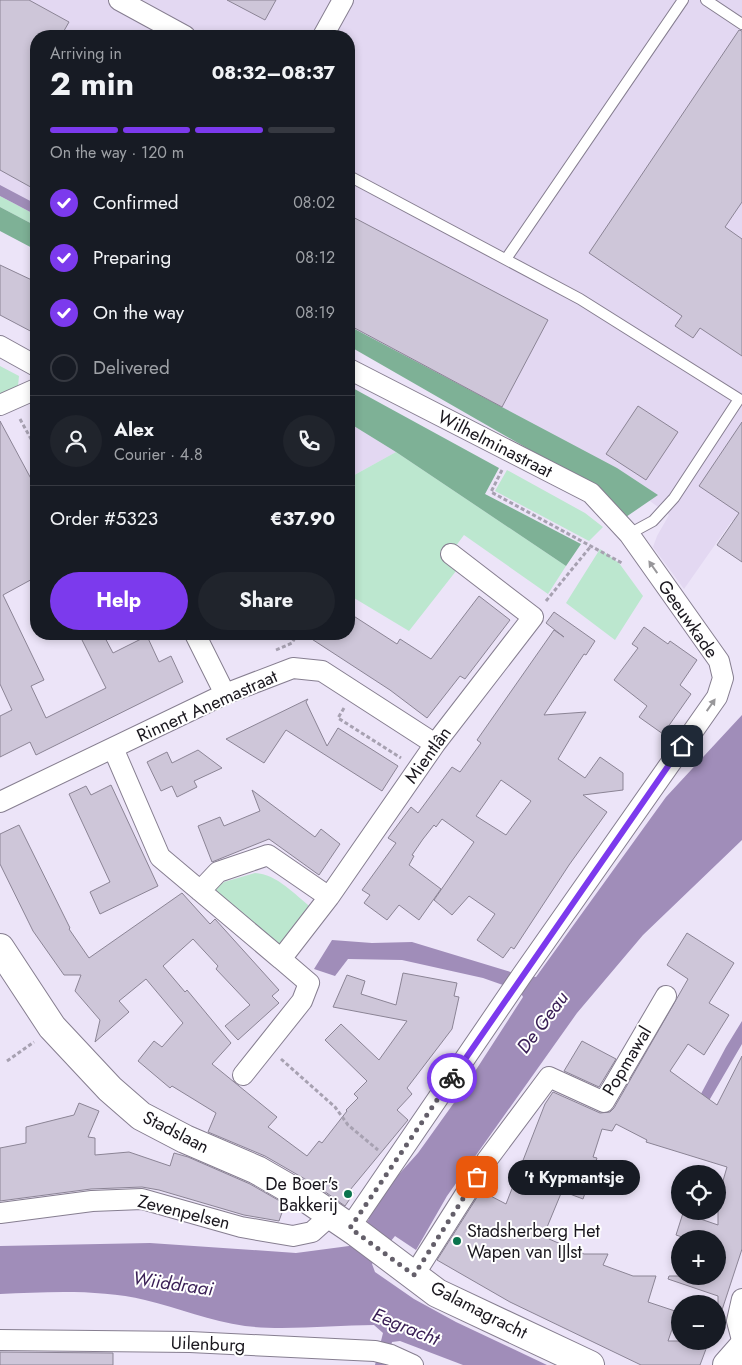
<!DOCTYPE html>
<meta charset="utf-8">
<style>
:root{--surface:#171b24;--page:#20242c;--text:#f1f3f6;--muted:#9ea1a6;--line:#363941;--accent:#7c3aed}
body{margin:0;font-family:Jost,sans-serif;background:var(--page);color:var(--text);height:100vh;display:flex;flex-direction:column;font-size:19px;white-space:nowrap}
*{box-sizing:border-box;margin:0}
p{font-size:16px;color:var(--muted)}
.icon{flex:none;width:28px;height:28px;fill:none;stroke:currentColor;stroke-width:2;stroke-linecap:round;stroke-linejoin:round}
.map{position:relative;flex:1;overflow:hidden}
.details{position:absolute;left:30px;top:30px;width:325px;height:610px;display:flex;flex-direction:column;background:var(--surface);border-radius:20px;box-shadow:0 2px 8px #0003}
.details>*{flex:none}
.controls{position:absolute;left:671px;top:1165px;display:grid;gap:10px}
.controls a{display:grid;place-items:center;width:55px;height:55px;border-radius:50%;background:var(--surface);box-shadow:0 2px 8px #0003;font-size:25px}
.pin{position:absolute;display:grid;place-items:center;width:42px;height:42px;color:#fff;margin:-21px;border-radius:10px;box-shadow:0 2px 8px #0006}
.courier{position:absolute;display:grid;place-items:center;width:50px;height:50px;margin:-25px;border:4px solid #7c3aed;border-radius:50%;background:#fff;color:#222;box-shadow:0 1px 6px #0007}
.bubble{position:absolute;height:35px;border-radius:18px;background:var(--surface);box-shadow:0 2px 8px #0003;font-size:16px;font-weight:700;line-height:35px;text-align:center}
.head em{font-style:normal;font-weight:700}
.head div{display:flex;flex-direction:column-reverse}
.head{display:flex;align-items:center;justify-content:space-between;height:85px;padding:0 20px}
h1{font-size:32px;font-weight:700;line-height:38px}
.bar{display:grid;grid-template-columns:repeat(4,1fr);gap:8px 5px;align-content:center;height:60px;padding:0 20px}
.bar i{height:6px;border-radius:4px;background:var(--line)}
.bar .current{background:var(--accent)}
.bar p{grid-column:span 4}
.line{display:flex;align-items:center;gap:12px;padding:0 20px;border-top:1px solid var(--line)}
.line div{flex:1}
.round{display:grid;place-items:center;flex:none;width:52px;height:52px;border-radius:26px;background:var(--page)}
ol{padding:0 20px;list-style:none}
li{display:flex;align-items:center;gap:15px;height:55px}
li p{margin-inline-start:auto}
li .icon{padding:5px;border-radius:50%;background:var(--accent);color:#fff;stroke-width:4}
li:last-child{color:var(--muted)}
li i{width:28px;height:28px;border:2px solid var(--line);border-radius:50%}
.cta{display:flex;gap:10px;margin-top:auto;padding:10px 20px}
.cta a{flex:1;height:58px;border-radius:30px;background:var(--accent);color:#fff;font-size:20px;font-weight:700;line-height:58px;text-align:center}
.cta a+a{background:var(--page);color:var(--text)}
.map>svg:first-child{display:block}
.built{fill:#e3d8f2}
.green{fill:#bce7cf}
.forest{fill:#7eb196}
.water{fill:#a08db9}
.building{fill:#cec6d9;stroke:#8b8495;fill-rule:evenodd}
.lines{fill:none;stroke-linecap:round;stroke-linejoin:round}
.lane-casing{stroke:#867e90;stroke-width:12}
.street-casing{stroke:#867e90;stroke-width:22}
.secondary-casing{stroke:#867e90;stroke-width:30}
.path{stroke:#a7a1b1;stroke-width:3;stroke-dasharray:4 2.5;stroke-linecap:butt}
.lane{stroke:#fff;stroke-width:10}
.street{stroke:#fff;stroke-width:20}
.secondary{stroke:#fff;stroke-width:28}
.oneway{fill:#98979a}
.done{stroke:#645f6a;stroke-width:5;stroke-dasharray:0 9}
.route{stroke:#7c3aed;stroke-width:6}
.poi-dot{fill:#0a744d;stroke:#fff;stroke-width:2}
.labels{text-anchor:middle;stroke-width:4;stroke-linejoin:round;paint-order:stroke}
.street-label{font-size:18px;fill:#1a171e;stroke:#fff}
.poi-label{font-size:18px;fill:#1a171e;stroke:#fff;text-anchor:end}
.water-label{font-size:19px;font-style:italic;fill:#391e55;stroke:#fff}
</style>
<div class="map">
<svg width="742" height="1365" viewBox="0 0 742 1365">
<rect width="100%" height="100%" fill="#ece4f8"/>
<path class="built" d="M0,0H742V514L731,522L684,589L653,547L657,536L669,515L639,493L349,337V36H36V209L0,189Z
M349,423L396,452L349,478Z"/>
<path class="green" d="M0,196L36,215V226L0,207Z
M0,366L19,376L18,386L0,395Z
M396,452L566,566L548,594L464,535L444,562L456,571L409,631L349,595V478Z
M507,470L585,513L603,527L589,541L495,491Z
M600,549L619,563L643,596L615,640L566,603Z
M255,873C277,874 295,895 312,908L275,949L214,890L224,882Z"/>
<path class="forest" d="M0,207L36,226V250L0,231Z
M349,326L617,468L658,495L623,519L593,486L349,346Z
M349,386L499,468L485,494L581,544L566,566L396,452L349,423Z"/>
<path class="water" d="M0,185L36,204V215L0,196Z
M742,715V840L643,935L577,1013L447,1196L416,1250L395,1236L372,1264L375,1272L414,1299L456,1322L547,1365H463L400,1341L392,1342L386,1365H375L383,1333L374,1325C334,1325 284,1331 245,1326C210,1321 179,1308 145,1300C99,1289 47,1292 0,1294V1246L150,1243L296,1253L349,1246L369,1219L363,1214L418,1153L461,1093L523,997L520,991L483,978L402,960L348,959L335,976L314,969L332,940L372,943L412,942L514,973L536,977L666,797Z
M742,1021V1044L703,1111L695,1105L726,1047Z"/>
<path class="building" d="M0,0H29L69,22L61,36H36V190L0,170Z
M227,0H276L265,20Z
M739,30L742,31V202L725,227L742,239V356L700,328L693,338L675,326L682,316L589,253Z
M349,215L548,320L502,407L349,325Z
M0,265L36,282V334L0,315Z
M638,406L678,432L646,480L606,454Z
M0,421L36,488V577L3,595L44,680L31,686L46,718L106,688L79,634H103L113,653L147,636L159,662L171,656L183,682L36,755L30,742L0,757V716L12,710L0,684Z
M742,422V562L717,545L739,513L699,486Z
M479,596L510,620L465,679L460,676L427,718L390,690L304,634H349V613L397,644L400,639L431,659Z
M554,612L595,641L586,655L584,654L544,715L586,712L558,759L585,778L600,757L623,773V790L583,795L607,812L569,865L514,949L511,947L503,958L477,940L495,914L469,896L452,915L434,900L474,842L442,819L436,827L434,825L423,839L412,855L414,856L409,865L441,889L419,920L399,905L387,920L364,903L370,895L362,890L396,843L388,838L411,807L418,813L452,767L460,772L481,743L477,740L554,630L564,637L546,623ZM501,780L531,801L506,835L476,816Z
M644,627L668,644L670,641L697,660L680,685L691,694L663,734L639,717L647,706L614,680L638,648L632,644Z
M308,699L306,702L327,746L338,728L398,766L382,791L286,730L264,763L226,739Z
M198,750L222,768L194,781L197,787L177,797L172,786L161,791L147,762L167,752L172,763Z
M111,785L158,886L100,914L90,892L110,882L69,794L86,786L91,795Z
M252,790L315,837L321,829L340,844L319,875L269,839L212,862L198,826L220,817L224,826L260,811Z
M19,825L70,928L69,929L89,958L182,893L210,924L215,919L279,990L272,996L279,1003L238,1040L225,1026L250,1005L216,969L218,966L193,939L163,966L185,992L187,990L231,1043L212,1064L277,1117L268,1127L307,1156L319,1141L322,1143L347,1111L346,1110L358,1098L354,1094L367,1081L325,1040L341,1024L379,1060L407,1021L333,1007L347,975L365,981L361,994L396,1005L403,973L457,983L454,996L459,997L452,1029L407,1088L412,1094L397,1110L408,1120L350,1190L354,1193L345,1206L317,1186L265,1156L208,1132L216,1113L172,1086L170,1088L138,1061L154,1041L162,1047L183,1023L146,979L119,1001L129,1012L95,1042L100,1020L75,991L81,975H64L33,931L0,864V834Z
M687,933L734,963L709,1003L729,1015L704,1055L688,1044L670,1071L717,1105L742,1056V1249L721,1313L718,1312V1296L668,1279L669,1276H718V1239H688L676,1235L683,1213L718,1225V1198L727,1167L646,1142L647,1140L616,1124L612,1131L602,1129L593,1157L597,1158L583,1199L562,1191L545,1232L550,1234L549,1239L584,1254H608L603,1265L633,1276H656L648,1302L678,1312L668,1341H709L700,1365H641L510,1302L437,1260L481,1191L506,1204L545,1104L553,1092L600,1113L610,1112L614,1108L688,979L667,965Z
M582,1041L616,1059L599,1087L564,1071Z
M79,1103L99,1111L88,1137L95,1138V1155L129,1152L170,1166L174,1153L188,1157L250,1184L285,1204L279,1221L244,1215L159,1190L142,1187L91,1189L0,1201V1148L26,1143V1127L74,1115Z
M0,1352L113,1353V1365H0Z"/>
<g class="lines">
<defs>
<path id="lane" d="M706,0L742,24
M349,176L580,299L739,399L674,498L653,521L629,534
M506,259L683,0"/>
<path id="street" d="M119,0L185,36
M323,36L343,0
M0,346L36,366
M349,369L591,493L629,534L719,661L723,678L717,697L522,975L350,1227
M0,405L36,389
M195,634L225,694
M113,748L160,857L281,959
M0,802L225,694L293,668L322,671L435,744
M200,891L218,872L268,855L329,897
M243,1075L302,1001L309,983L281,959L329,897L435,744L533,617L451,554
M0,1213L92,1201L142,1199L241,1227L293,1236L312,1232L331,1215
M414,1275L487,1160L549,1077L604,1102L666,996
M742,1299L737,1321L742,1340
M0,1340L190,1342L375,1351L391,1355L413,1365"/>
<path id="secondary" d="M0,948L52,1027L110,1089L141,1116L185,1139L257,1170L309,1200L356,1232L437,1293L590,1365
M727,1365L742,1348"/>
</defs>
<use href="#lane" class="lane-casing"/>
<use href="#street" class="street-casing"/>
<use href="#secondary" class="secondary-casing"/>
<path class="path" d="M20,419L36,448
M502,470L491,492L622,563
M546,601L591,546
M276,650L292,643L297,634
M344,708L338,718L401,758
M281,1059L335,1107L348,1125L378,1150
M7,1061L34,1042"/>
<use href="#lane" class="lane"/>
<use href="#street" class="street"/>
<use href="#secondary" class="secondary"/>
</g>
<defs><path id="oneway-solid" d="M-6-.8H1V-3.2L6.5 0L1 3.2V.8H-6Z" transform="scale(1.25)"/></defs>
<g class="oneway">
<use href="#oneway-solid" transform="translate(653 567) rotate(-125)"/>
<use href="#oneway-solid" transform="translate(711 705) rotate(-55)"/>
</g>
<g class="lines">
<path class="done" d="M452,1078L350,1228L414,1275L477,1177"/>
<path class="route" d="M452,1078L682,746"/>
</g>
<g class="poi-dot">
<circle cx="348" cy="1194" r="5"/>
<circle cx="457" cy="1241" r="5"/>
</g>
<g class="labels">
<g class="street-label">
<text transform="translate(495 444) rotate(27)" y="6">Wilhelminastraat</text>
<text transform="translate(688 619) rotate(55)" y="6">Geeuwkade</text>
<text transform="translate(207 706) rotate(-24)" y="6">Rinnert Anemastraat</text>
<text transform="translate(428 755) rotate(-54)" y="6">Mientlân</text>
<text transform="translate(627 1061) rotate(-59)" y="6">Popmawal</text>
<text transform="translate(176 1132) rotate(27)" y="6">Stadslaan</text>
<text transform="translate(184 1212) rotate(14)" y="6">Zevenpelsen</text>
<text transform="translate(479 1310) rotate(27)" y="6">Galamagracht</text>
<text transform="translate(208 1344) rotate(2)" y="6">Uilenburg</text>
</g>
<g class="poi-label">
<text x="338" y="1190">De Boer's<tspan x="338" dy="21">Bakkerij</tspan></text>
<text x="467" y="1237" text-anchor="start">Stadsherberg Het<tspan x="467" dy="21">Wapen van IJlst</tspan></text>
</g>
<g class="water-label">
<text transform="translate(542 1022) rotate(-53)" y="7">De Geau</text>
<text transform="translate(173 1283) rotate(8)" y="7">Wiiddraai</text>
<text transform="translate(406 1326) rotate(22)" y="7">Eegracht</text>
</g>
</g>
</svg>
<div class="controls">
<a><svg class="icon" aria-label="locate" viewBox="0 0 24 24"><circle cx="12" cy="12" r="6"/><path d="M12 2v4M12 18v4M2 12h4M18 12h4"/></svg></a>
<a>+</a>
<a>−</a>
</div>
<div class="pin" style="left:477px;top:1177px;background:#ea580c"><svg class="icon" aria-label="bag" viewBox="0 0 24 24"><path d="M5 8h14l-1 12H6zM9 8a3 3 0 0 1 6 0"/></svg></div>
<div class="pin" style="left:682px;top:746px;background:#1f2937"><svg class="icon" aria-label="home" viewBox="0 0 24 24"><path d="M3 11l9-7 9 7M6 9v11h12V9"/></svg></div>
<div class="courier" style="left:452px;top:1078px"><svg class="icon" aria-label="bike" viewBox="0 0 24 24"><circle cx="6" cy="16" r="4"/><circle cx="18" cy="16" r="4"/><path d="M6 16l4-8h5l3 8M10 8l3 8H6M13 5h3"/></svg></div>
<div class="bubble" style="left:508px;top:1160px;width:132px">'t Kypmantsje</div>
<section class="details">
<div class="head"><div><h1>2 min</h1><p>Arriving in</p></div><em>08:32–08:37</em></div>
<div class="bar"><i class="current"></i><i class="current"></i><i class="current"></i><i></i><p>On the way · 120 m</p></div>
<ol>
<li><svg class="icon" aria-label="check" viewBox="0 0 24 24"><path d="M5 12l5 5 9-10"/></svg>Confirmed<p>08:02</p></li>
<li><svg class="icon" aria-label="check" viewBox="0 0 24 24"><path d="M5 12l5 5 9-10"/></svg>Preparing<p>08:12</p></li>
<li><svg class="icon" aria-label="check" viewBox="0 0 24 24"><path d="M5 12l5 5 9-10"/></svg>On the way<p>08:19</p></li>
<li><i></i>Delivered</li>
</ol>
<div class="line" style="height:90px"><a class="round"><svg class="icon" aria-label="person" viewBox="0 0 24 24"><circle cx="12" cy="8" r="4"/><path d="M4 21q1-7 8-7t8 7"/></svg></a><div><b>Alex</b><p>Courier · 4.8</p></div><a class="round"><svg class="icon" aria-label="phone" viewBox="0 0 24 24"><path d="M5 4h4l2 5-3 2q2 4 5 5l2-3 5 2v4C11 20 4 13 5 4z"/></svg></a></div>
<div class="line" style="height:65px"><div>Order #5323</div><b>€37.90</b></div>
<div class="cta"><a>Help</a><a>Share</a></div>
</section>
</div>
